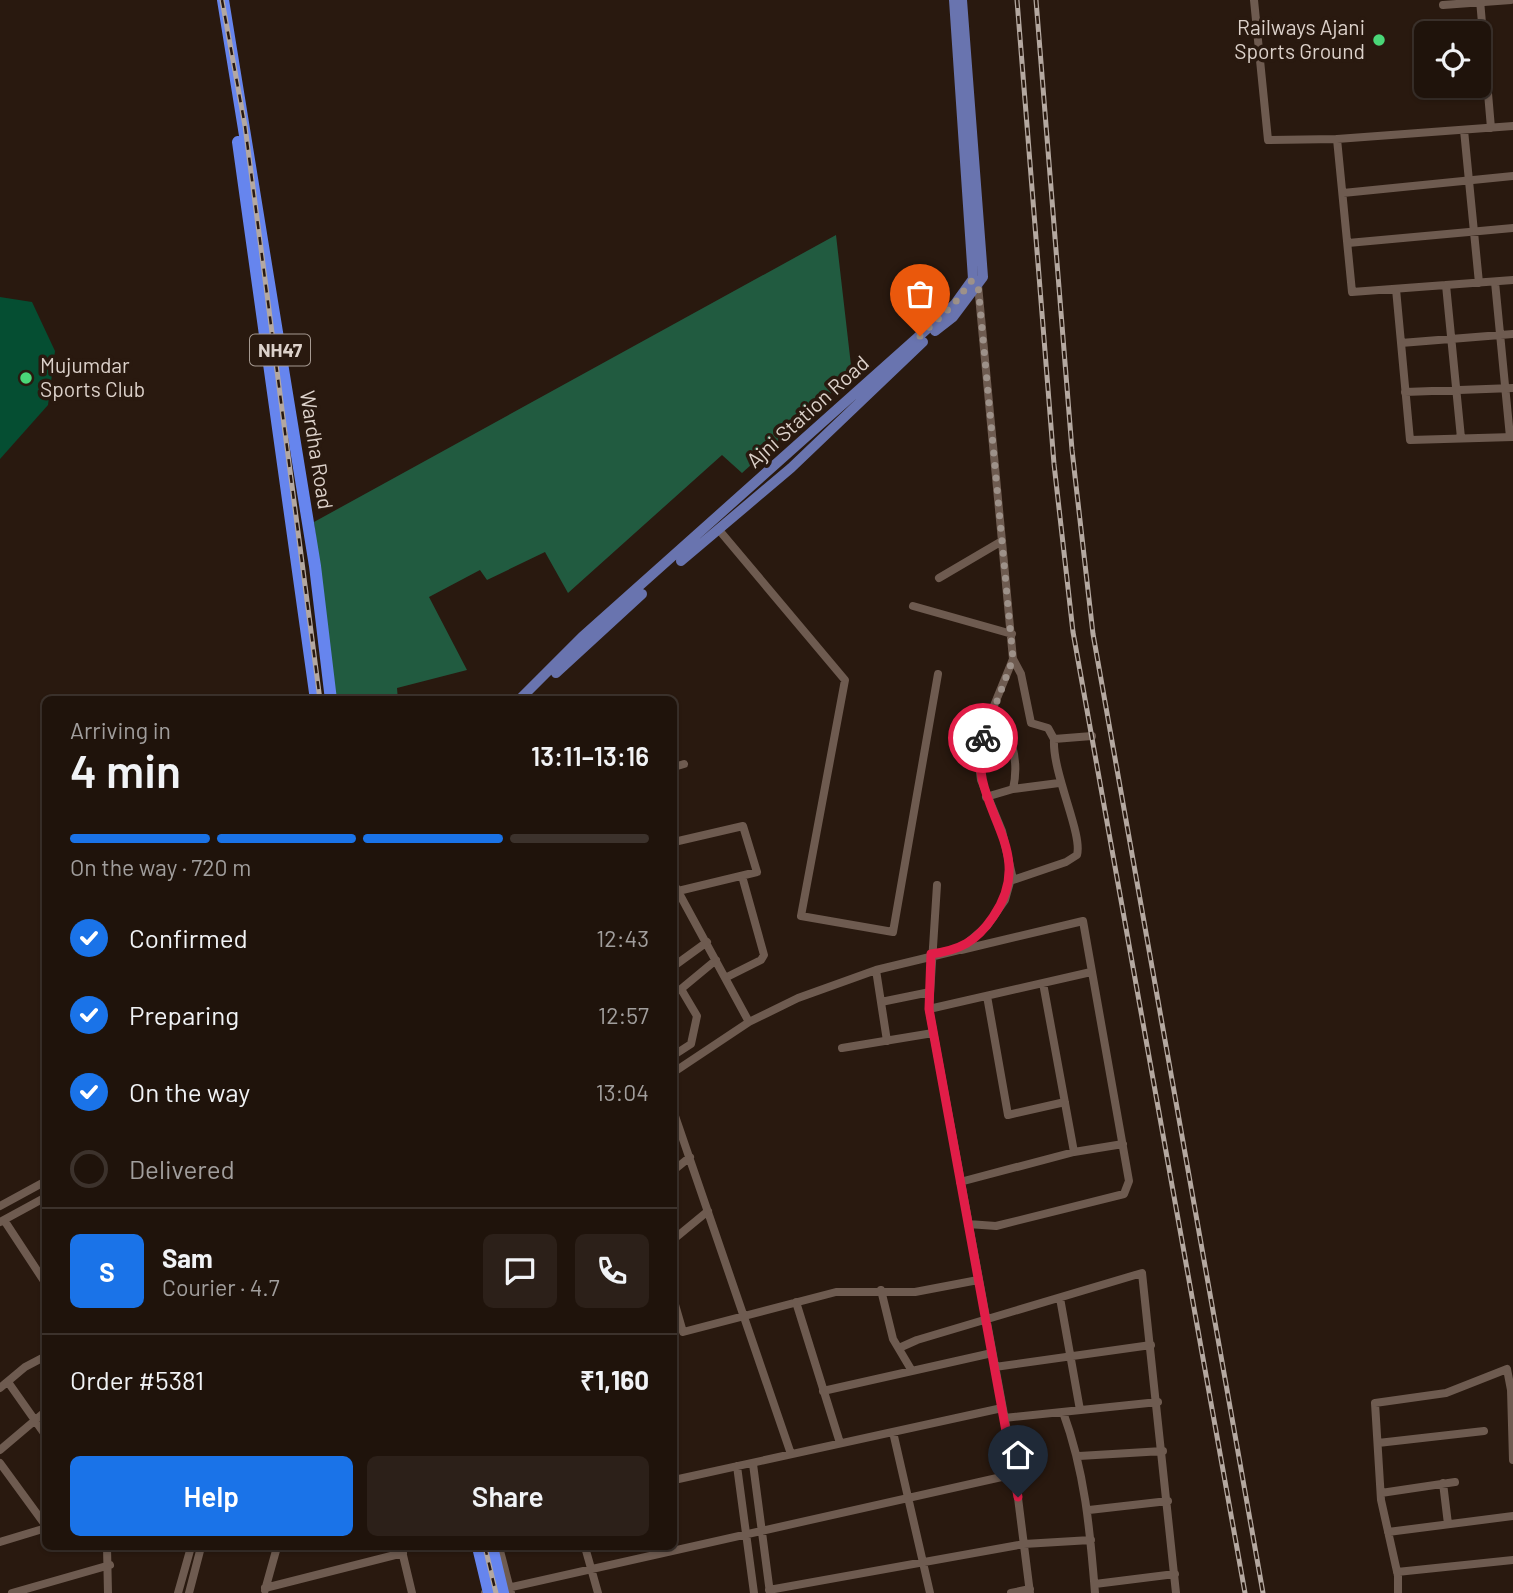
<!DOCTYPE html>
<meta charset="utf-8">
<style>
:root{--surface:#1f130b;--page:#2c2019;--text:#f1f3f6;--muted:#a19e9d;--line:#3c322c;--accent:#1a73e8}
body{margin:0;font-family:Barlow,sans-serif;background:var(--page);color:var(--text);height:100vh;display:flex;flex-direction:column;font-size:26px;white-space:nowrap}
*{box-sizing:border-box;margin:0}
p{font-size:23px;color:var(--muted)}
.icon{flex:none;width:38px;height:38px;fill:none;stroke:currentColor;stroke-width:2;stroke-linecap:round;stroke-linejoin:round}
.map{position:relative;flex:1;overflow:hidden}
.drawer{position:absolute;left:42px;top:696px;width:635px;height:854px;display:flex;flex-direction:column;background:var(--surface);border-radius:10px;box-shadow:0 2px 5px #0004,0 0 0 2px var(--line)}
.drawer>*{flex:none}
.tools{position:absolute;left:1414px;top:21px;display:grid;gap:14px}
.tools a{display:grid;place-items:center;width:77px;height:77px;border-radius:10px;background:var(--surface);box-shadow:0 2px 5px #0004,0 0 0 2px var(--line);font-size:35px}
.pin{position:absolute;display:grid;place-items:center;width:60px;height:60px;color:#fff;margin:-72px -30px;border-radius:50% 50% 50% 0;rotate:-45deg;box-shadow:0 0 7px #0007}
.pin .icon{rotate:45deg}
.courier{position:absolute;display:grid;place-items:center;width:70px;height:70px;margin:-35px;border:5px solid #e11d48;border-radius:50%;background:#fff;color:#222;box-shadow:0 2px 9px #0007}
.head em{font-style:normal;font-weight:600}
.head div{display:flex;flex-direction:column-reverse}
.head{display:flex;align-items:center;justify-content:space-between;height:119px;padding:0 28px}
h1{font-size:46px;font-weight:600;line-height:52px}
.bar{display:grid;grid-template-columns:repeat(4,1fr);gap:10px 7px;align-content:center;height:84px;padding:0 28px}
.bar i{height:9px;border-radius:5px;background:var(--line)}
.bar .active{background:var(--accent)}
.bar p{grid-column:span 4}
.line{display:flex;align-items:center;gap:18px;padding:0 28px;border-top:2px solid var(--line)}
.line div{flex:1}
.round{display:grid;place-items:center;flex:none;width:74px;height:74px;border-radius:10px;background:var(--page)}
ol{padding:0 28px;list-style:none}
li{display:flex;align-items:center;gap:21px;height:77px}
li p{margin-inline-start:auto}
li .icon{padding:7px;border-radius:50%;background:var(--accent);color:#fff;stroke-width:4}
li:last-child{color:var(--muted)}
li i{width:38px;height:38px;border:4px solid var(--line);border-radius:50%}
.cta{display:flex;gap:14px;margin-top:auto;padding:14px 28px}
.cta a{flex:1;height:80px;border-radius:10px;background:var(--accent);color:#fff;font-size:28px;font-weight:600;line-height:80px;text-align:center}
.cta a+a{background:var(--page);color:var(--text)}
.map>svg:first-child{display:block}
.green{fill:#054e32}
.forest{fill:#215b40}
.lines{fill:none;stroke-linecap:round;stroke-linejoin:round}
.minor{stroke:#6e5b50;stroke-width:8}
.major{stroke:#6974af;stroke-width:10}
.highway{stroke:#6685ee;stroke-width:12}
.rail-casing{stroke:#b4a8a0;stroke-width:5}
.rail{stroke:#29190f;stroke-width:2.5;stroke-dasharray:8;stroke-linecap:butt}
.done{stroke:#9d9189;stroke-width:7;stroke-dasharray:0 12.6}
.route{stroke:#e11d48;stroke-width:9}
.poi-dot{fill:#4ad778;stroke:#29190f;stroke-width:2.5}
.labels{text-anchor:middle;stroke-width:7;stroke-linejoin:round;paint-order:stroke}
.shield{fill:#29190f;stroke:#a69a92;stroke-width:2}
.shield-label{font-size:19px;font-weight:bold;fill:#dcd1ca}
.poi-label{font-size:21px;fill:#dcd1ca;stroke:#29190f;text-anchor:end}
.street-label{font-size:21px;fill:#dcd1ca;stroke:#29190f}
</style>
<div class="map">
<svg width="1513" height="1593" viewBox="0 0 1513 1593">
<rect width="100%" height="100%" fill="#29190f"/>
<path class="green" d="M0,297L32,302L55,351L48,405L0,459Z"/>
<path class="forest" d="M836,235L852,374L742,473L722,455L568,593L545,552L487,580L480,570L429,597L467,670L397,688L398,700H336L314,522Z"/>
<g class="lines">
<path class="minor" d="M1254,0L1268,140L1337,139L1513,126
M1480,0L1491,128
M1443,5L1511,0
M1464,130L1479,283
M1337,139L1352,292L1513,280
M1343,193L1513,176
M1348,243L1513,228
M1495,282L1510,437
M1446,285L1461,438
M1396,289L1410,440L1513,437
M1401,343L1513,334
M1405,392L1513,388
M719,530L845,680L801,916L893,932L938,674
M939,578L1002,541
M913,606L1012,634
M1013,659L1021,674L1031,723L1048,728L1054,739L1092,736
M674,767L684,764
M1013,789L1059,783
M986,797L1013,789C1020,759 1010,731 993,708
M674,842L743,826L757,872L674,892
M1010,881L1066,862L1077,855C1083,834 1052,773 1054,739
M674,884L749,1022
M937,885L929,1009L1015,1474L1030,1593
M961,950L1083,921L1129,1181L1124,1194L996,1226L968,1224
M674,966L707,942
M876,970L887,1041
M725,978L761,960L764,955L742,876
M1043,983L1074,1152
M674,991L681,989L716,960
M987,996L1008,1115L1065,1102
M881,1002L930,992
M929,1009L1091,972
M842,1048L933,1033
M674,1055L691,1044L697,1016L681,989
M674,1072L749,1022L798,998L876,970L959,950L987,926L1005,900L1012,875L1002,831L981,780L978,756L993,708L1013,659L978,285L975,283
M674,1113L791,1454
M674,1170L690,1157
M960,1182L1074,1152L1123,1144
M0,1206L46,1181
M4,1220L46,1284
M0,1222L46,1197
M674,1239L708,1211
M881,1290L893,1339L912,1371
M1060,1298L1080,1410
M674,1301L683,1332L836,1292H915L978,1280
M796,1302L840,1443
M899,1348L917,1340L1142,1273L1176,1593
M995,1367L1151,1345
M8,1382L46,1436
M0,1388L25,1367L46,1356
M823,1391L992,1353
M1063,1412C1085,1472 1090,1530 1095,1593
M1004,1418L1158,1402
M893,1432L930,1593
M1378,1443L1484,1431
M0,1450L46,1411
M1079,1456L1163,1451
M0,1463L46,1526
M753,1464L770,1593
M737,1466L754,1593
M674,1480L1002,1408
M1443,1483L1448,1524
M1381,1493L1455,1482
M1089,1510L1168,1501
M1388,1532L1513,1516
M0,1542L46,1528
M107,1547L108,1593
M401,1547L412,1593
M499,1547L511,1593
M585,1547L598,1593
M1397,1572L1513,1560
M1095,1584L1175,1574
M265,1588L403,1553
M265,1590L277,1547
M769,1590L1024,1544L1091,1540
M12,1593L110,1565
M178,1593L191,1547
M189,1593L201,1547
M485,1593L1015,1474
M1011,1593L1030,1589
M1398,1593V1576L1381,1500L1375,1403L1446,1393L1507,1369L1511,1390L1513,1460"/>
<path class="major" d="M935,331L953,317L983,277L962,0
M681,561L791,468L923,342
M556,673L642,594
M519,700L582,637L955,304L973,279L954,0"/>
<path class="highway" d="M223,0L315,566L331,700
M238,142L316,700
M478,1547L489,1593
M492,1547L503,1593"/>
<defs>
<path id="rail" d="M222,0L245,126L320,700
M1017,0L1054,464L1073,632L1245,1593
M1036,0L1072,450L1093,634L1263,1593
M485,1547L496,1593"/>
</defs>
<use href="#rail" class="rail-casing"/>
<use href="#rail" class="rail"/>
</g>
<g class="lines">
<path class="done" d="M920,336L954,304L971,281L978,285L1013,659L983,738"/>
<path class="route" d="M983,738C965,807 1041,848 993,917C976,942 960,950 931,954L929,1009L1018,1497"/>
</g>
<g class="poi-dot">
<circle cx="1379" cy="40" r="7"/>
<circle cx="26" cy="378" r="7"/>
</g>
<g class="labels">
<rect class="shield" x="250" y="334.5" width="60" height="31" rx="5"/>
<g class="shield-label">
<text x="280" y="357">NH47</text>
</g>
<g class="poi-label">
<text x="1365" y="35">Railways Ajani<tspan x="1365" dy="24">Sports Ground</tspan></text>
<text x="40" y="373" text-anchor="start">Mujumdar<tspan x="40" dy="24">Sports Club</tspan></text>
</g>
<g class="street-label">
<text transform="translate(808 412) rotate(-42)" y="7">Ajni Station Road</text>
<text transform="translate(316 450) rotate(81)" y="7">Wardha Road</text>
</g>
</g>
</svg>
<div class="tools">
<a><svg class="icon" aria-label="locate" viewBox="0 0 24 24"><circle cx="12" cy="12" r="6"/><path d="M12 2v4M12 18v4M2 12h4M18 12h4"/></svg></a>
</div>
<div class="pin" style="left:920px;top:336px;background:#ea580c"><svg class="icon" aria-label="bag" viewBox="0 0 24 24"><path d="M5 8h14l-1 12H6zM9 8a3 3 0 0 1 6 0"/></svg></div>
<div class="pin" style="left:1018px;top:1497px;background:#1f2937"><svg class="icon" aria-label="home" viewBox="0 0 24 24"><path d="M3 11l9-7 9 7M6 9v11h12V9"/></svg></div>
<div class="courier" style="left:983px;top:738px"><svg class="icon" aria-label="bike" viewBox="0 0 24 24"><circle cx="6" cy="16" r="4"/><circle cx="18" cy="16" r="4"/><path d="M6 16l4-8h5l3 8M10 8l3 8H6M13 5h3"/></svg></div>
<section class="drawer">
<div class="head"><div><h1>4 min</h1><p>Arriving in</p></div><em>13:11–13:16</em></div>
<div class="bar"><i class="active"></i><i class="active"></i><i class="active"></i><i></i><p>On the way · 720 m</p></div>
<ol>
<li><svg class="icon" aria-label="check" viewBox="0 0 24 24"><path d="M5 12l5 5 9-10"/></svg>Confirmed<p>12:43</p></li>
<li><svg class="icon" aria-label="check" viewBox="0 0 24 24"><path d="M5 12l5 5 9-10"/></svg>Preparing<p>12:57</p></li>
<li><svg class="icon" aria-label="check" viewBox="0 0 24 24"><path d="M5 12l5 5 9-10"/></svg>On the way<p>13:04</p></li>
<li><i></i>Delivered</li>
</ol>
<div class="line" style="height:126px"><b class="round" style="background:var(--accent);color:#fff">S</b><div><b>Sam</b><p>Courier · 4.7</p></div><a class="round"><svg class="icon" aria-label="chat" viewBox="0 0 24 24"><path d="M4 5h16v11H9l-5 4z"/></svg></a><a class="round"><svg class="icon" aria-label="phone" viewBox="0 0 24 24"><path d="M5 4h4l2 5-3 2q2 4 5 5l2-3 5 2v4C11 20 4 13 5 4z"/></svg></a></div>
<div class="line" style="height:91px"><div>Order #5381</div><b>₹1,160</b></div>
<div class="cta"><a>Help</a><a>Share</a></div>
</section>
</div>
